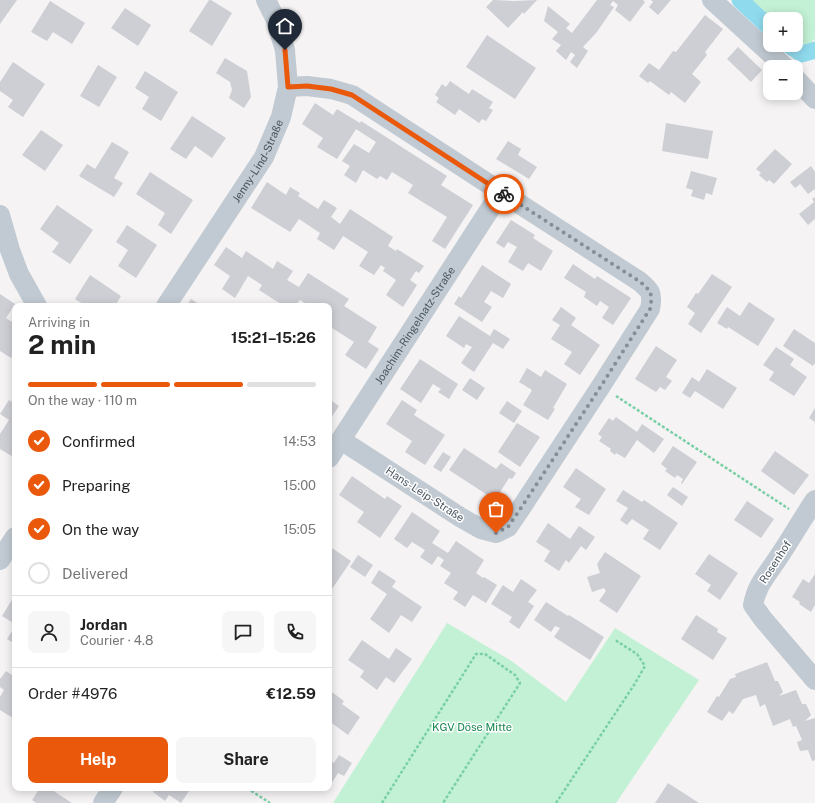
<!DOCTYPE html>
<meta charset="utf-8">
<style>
:root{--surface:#fff;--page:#f6f6f6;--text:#222;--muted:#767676;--line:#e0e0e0;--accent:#ea580c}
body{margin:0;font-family:"Public Sans",sans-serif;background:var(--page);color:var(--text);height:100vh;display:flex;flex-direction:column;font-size:15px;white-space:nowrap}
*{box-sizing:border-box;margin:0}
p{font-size:13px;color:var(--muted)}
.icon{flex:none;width:22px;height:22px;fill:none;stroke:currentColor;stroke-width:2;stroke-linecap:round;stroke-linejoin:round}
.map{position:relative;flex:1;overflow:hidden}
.panel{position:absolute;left:12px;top:303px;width:320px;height:488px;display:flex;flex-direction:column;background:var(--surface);border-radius:8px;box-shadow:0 2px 10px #0003}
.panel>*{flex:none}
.fabs{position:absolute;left:763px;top:12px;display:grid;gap:8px}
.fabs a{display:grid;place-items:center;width:40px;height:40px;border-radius:8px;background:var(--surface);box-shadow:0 2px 10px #0003;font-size:20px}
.pin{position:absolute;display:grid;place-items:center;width:34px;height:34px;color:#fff;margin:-41px -17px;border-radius:50% 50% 50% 0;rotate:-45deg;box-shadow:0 0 4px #0007}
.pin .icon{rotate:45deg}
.courier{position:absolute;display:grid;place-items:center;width:40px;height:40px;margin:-20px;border:3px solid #ea580c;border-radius:50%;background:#fff;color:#222;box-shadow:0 1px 5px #0007}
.overview em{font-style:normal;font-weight:700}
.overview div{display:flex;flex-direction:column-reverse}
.overview{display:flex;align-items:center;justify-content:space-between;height:68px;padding:0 16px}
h1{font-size:26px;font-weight:700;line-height:30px}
.bar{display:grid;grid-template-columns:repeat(4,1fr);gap:6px 4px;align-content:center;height:48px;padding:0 16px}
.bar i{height:5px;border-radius:3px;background:var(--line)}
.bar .current{background:var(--accent)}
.bar p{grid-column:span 4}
.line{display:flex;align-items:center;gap:10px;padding:0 16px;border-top:1px solid var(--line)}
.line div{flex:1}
.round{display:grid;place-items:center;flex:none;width:42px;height:42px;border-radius:8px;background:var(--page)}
ol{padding:0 16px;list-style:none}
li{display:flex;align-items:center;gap:12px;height:44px}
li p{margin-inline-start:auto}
li .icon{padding:4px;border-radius:50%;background:var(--accent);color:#fff;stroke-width:4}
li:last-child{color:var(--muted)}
li i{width:22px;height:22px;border:2px solid var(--line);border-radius:50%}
.button{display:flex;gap:8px;margin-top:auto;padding:8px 16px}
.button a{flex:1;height:46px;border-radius:8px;background:var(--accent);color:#fff;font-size:16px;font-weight:700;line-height:46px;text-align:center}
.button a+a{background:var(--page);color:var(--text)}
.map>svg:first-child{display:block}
.green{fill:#c3f1d5}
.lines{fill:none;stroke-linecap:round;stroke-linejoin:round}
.canal{stroke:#90daee;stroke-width:17}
.building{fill:#cdcfd5}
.path{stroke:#7ad0a6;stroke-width:2.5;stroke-dasharray:3 2;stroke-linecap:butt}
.street{stroke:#c1cad2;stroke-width:20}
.done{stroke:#868d94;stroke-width:4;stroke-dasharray:0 7.2}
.route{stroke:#ea580c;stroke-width:5}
.labels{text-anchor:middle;stroke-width:3;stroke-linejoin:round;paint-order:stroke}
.street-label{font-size:11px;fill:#4a5661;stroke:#fff}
.park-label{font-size:11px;fill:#17864f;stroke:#fff}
</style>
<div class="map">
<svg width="815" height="803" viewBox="0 0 815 803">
<rect width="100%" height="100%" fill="#f5f3f3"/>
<path class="green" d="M749,0H815V39L807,46L796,40V19H770Z
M447,623L510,660L566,702L615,628L699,680L616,803H333Z"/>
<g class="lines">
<path class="canal" d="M740,0L770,28
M789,45L802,54L815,50"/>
</g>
<path class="building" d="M0,0H17L0,24Z
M209,0H211L232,13L212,46L189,31Z
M493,0L514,1L537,0L524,14L523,12L508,28L486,7Z
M597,0H643L645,2L630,22L615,10L618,5L613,1L610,5L614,7L597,32L583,47L588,51L577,68L570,62L575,55L571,52L566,60L556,51L561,45L552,39L558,32L544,21L548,6L570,24L566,28L572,33Z
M651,0H671L658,15L649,7L653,2Z
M50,1L85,23L72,44L53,32L47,41L31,32Z
M125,8L151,25L138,46L111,28Z
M705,15L723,29L705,52L707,55L692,74L701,82L685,103L671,92L669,95L650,81L648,83L639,76L649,63L659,70L673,51L676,52Z
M487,35L536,68L515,99L466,67Z
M738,47L762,70L751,82L727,59Z
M225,58L247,71L251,97L244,108L229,98L232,90L230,82L216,73Z
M13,62L45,84L23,117L8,107L13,100L0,91V82Z
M98,65L117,77L99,107L80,96Z
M145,71L178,92L161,121L142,109L149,97L135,88Z
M450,81L469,94L472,89L493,102L489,108L493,110L486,121L482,119L479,123L459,109L455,115L436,102L439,98L435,95L442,84L446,87Z
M315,103L333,115L337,109L360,123L361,121L447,176L441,185L473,205L445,249L432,241L447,217L408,193L413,185L392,172L387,180L380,176L377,179L363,170L356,183L344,175L350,166L342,161L354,144L369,153L376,142L356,129L337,159L317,147L323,138L302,124Z
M192,116L226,138L212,158L195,146L186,159L170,149Z
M666,123L713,131L708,159L662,151Z
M41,130L63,145L45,171L22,155Z
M508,141L521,149L518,155L537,167L529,179L496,159Z
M112,142L129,152L114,178L123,183L114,197L79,176L87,164L95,169Z
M775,149L792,164L774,184L769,180L767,182L759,175L761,173L756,169Z
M811,166L815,172V189L808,194L800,184L795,188L790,182Z
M691,171L717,178L712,195L706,193L704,200L691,196L693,190L686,188Z
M150,172L193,200L171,234L158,225L165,213L136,194Z
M267,182L286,195L290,187L300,193L298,196L318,209L324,200L337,208L331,217L340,224L350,209L393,237L388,246L396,251L397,249L424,266L419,273L416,271L410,280L417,285L403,307L386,295L396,280L383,271L385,268L381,265L374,275L359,266L368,252L343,236L334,250L317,239L320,233L299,219L290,232L251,208Z
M815,197V219L808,225L799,214L814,202L812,199Z
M57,205L93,230L70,264L52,252L59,243L40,229Z
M511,220L535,235L533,238L553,251L541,271L528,263L523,271L508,262L517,247L508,242L504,248L496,243Z
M127,225L157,245L136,278L118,266L128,250L116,242Z
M226,247L242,258L246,251L273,269L277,261L293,271L287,280L299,287L308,273L349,299L344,306L377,327L368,342L379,349L366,369L345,355L354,342L329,326V306H309L300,300L295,306H284L259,290L262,285L248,276L235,298L222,289L230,276L214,265Z
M573,264L595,279L597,276L631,298L613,325L602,318L609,307L600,301L597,306L584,297L586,292L564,278Z
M482,265L511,284L503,298L491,291L484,302L492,307L482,322L454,304L459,296L461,298Z
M712,274L732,287L701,333L688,324L695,313L687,307L696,293L698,294Z
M90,275L121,296L115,306H86L75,299Z
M0,294L15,304L6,318L15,324V351L11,358L0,351Z
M191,299L202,306H186Z
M749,302L775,319L758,346L728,327L727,329L717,323L727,307L740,316Z
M561,307L576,318L571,325L600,345L580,375L564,364L572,352L551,339L560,325L552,320Z
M459,316L490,336L494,329L510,339L503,349L493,343L474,372L461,363L472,347L466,344L464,348L446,336Z
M794,329L815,343V363L813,366L783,346Z
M656,346L677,360L666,377L672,381L665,390L660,387L656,392L635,379Z
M776,347L794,359L790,365L807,377L794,396L769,380L774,372L763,365Z
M420,359L458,384L449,399L438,392L441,389L433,384L421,403L400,389Z
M527,368L541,377L545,370L567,384L553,408L555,409L548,420L523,405L532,390L519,382Z
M707,369L737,388L723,409L695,391L690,398L682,393L692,377L699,382Z
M470,378L485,388L477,400L462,390Z
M329,399L339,406L329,421Z
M9,400L15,404V458L0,449V434L9,420L0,414Z
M402,400L417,410L414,415L445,435L425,465L405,452L412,441L386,424Z
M507,401L522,411L514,423L499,413Z
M815,408V422L809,418Z
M616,417L637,432L642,424L664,439L654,453L637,440L625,458L616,453L615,455L610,451L611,449L599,441L602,437L598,434L609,418L613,421Z
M517,423L540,437L520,467L498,452Z
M673,446L697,462L682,484L681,483L683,479L677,475L675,478L665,471L667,469L661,464Z
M464,448L496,469L501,463L516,473L512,479L509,478L495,500L449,470Z
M775,451L809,475L794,495L761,471Z
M443,452L451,457L441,472L433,467Z
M576,468L606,489L589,515L575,507L581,499L563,487Z
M352,476L385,499L387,496L402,506L380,538L357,522L364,512L339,495Z
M673,487L688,497L682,506L667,495Z
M623,490L642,502L644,500L678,523L660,550L643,539L649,530L632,519L627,525L620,520L628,508L616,501Z
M747,501L774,519L761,538L734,520Z
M412,512L440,531L432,543L448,553L456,541L484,560L476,573L483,578L484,577L497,585L486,603L473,595L465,607L453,599L458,592L444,583L451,573L440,566L444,560L438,556L432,565L420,557L425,550L412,542L407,548L394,539Z
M548,523L570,539L579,526L595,537L586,550L581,546L569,563L566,560L559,571L544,561L550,551L536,542Z
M329,546L351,561L332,589L329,587Z
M605,552L641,576L617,613L599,601L606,591L604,588L592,592L587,577L600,573L597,564Z
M709,554L738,573L720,600L707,591L711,585L695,574Z
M358,555L373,565L365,577L350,567Z
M379,570L396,581L392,587L422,607L412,622L401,615L389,633L370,619L387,594L371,583Z
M815,574V605L811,612L799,604L800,602L792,597L803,579L809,583Z
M521,579L537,590L528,602L534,606L519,629L509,622L512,617L491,604L503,585L513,592Z
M13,598L15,600V624L2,616Z
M546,602L568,616L569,615L604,637L590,660L554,637L560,628L555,626L551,632L534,620Z
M696,615L718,629L717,632L727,638L713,660L681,639Z
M15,626V644L7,639Z
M362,640L389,659L396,648L412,659L394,683L386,677L377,690L360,677L364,671L348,660Z
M767,662L775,681H778L783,692L779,696L796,690L802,704H806L811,715L805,721L815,718V760L812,761L808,750L800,751L797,742L802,740L796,726L793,727L790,719L773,726L765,704L760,707L756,695L743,699L733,714L729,711L722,721L707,712L717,696L719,697L730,679L736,677L735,674Z
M6,671L15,677V715L13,718L0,710V697L4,690L0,687V679Z
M329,690L344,701L342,704L360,717L348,735L329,721Z
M339,755L352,763L344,776L338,773L329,787V760L334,763Z
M668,783L699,803H655Z
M40,788H49L72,803H36L32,800Z
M156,788H191L181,803L169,795L165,801L153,792Z"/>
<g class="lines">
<path class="path" d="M616,396L789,509
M247,788L270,803
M382,803L476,654H485L515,675L520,683L443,803
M556,803L634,685L645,666L637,654L615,640"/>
<g class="street">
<path d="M712,0L785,67"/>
<path d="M796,79L815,99"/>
<path d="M288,87L307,86L331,89L352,95L501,192L639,281C651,291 653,293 650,309L601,386L521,508L508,527L496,533L481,529L460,517L341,440"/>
<path d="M0,215L10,250L19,274L37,306"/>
<path id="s1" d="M166,306L264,157L281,117L288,87L285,50L275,18L266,0"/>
<path id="s2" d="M329,458L501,192"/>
<path d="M815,500C802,519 791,539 778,558C767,575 757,584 753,605L763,619L815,680"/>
<path d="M0,560L15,537"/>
<path d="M103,803L113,788"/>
</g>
</g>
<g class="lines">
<path class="done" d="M496,533L508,527L521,508L601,386L650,309C653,293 651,291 639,281L504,194"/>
<path class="route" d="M285,50L288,87L307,86L331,89L352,95L504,194"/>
</g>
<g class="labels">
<g class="street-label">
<text dy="4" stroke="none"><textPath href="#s1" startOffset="172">Jenny-Lind-Straße</textPath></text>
<text dy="4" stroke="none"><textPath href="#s2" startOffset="158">Joachim-Ringelnatz-Straße</textPath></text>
<text transform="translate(425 494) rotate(33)" y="4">Hans-Leip-Straße</text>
<text transform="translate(775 562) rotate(-57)" y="4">Rosenhof</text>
</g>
<g class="park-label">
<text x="472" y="731">KGV Döse Mitte</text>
</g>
</g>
</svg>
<div class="fabs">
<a>+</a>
<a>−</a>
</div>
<div class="pin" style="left:496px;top:533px;background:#ea580c"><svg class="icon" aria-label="bag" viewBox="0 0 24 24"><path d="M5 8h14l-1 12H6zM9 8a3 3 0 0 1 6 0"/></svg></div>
<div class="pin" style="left:285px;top:50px;background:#1f2937"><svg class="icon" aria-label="home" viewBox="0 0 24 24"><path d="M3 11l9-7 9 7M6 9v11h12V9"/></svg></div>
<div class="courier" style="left:504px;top:194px"><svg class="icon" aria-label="bike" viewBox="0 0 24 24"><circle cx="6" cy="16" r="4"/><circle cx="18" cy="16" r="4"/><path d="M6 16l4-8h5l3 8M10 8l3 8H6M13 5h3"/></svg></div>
<section class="panel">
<div class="overview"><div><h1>2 min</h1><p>Arriving in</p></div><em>15:21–15:26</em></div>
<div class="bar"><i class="current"></i><i class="current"></i><i class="current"></i><i></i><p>On the way · 110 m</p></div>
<ol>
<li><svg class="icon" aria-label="check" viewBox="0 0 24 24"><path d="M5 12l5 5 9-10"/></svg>Confirmed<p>14:53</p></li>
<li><svg class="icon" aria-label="check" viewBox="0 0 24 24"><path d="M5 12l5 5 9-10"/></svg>Preparing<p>15:00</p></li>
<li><svg class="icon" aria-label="check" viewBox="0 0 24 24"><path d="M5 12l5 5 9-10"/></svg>On the way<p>15:05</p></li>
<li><i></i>Delivered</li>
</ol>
<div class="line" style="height:72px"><a class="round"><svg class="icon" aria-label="person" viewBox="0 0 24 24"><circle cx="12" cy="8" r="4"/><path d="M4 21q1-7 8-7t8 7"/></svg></a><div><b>Jordan</b><p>Courier · 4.8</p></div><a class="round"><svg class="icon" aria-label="chat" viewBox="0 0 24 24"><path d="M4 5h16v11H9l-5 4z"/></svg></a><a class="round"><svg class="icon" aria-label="phone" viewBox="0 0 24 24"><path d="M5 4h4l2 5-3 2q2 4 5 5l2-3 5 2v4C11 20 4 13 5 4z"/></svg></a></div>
<div class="line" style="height:52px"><div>Order #4976</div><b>€12.59</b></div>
<div class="button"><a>Help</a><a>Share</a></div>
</section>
</div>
